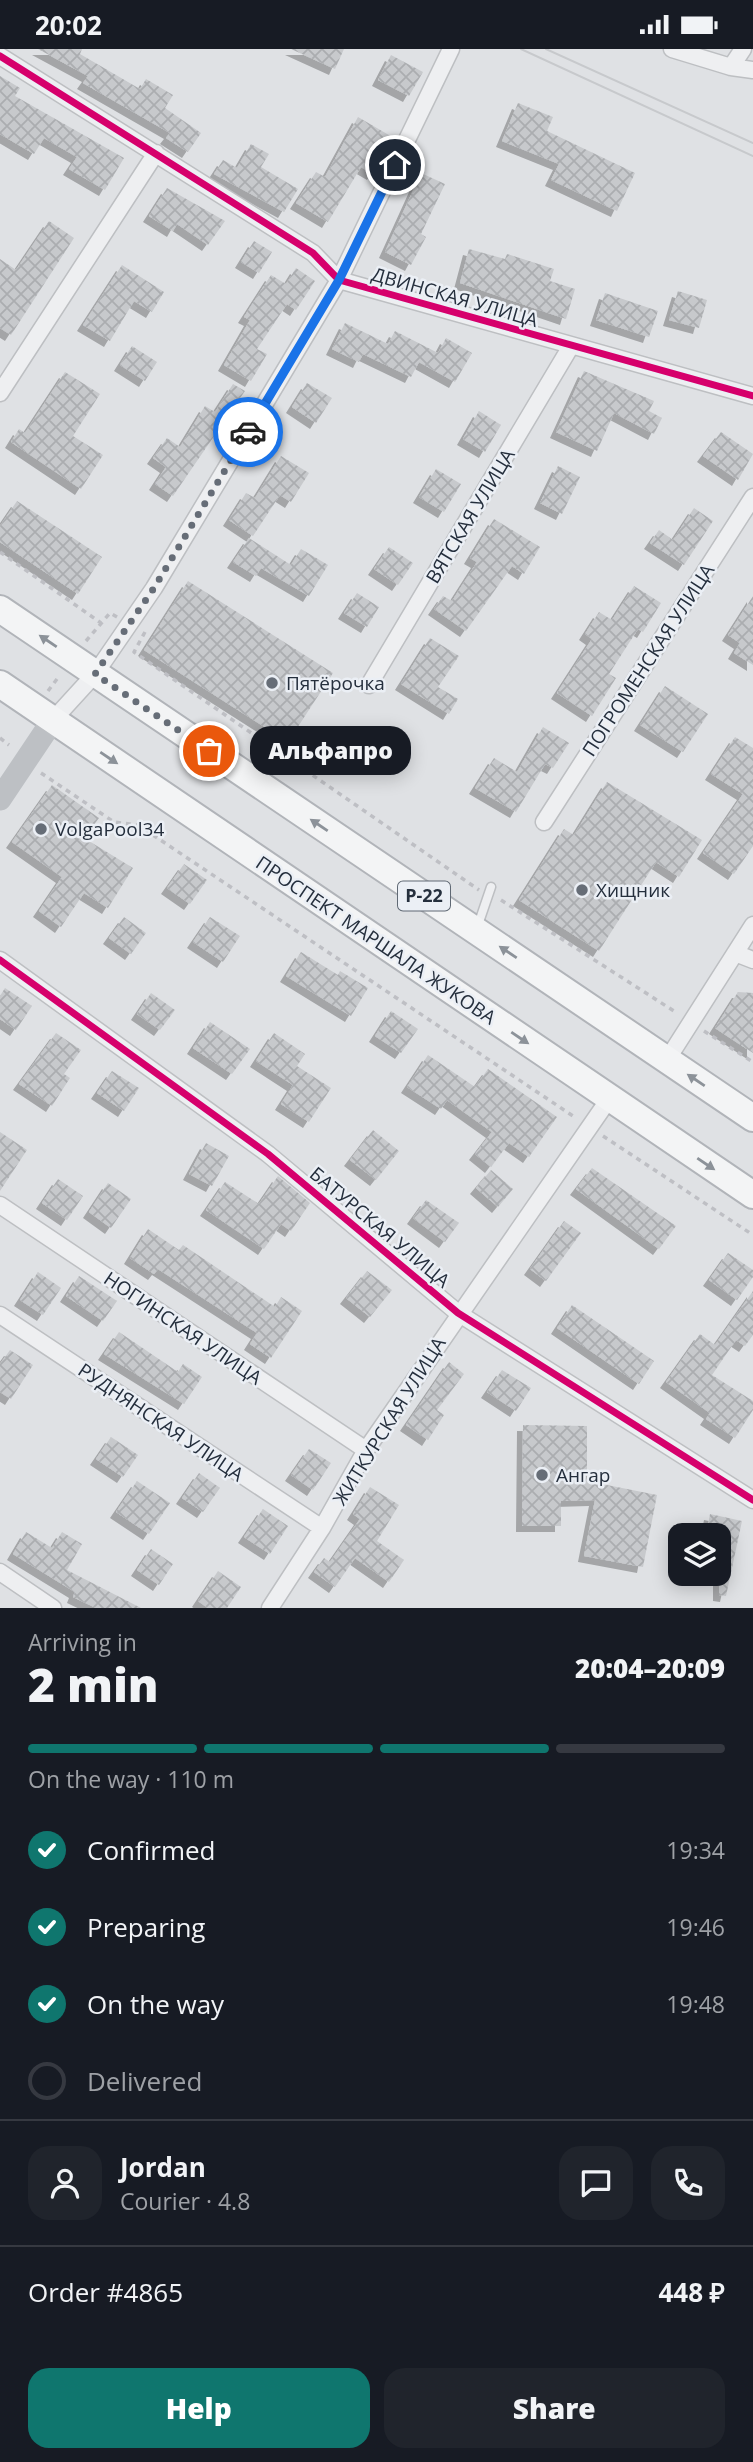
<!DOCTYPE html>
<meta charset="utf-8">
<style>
:root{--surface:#171b24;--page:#20242c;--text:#f1f3f6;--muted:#9ea1a6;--line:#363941;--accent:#0f766e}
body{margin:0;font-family:"Open Sans",sans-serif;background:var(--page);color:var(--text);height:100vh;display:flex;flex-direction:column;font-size:26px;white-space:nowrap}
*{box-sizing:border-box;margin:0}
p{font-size:23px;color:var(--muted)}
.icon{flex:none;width:38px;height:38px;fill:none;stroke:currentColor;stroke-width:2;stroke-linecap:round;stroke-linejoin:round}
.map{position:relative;height:1559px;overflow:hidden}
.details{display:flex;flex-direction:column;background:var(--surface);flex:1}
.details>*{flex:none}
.controls{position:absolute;left:668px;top:1474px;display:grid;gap:14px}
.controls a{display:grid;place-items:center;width:63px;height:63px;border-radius:14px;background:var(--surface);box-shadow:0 4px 18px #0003;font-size:35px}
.pin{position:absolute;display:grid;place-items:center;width:60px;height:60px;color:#fff;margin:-30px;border:4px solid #fff;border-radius:50%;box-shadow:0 2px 7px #0007}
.courier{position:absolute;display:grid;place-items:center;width:70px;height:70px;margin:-35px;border:5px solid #1a73e8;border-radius:50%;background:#fff;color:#222;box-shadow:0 2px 9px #0007}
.bubble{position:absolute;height:49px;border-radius:21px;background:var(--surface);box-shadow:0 4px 18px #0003;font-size:23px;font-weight:800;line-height:49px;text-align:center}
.head em{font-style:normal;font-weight:800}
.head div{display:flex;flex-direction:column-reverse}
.head{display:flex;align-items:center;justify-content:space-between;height:119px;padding:0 28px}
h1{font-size:46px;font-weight:800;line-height:52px}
.bar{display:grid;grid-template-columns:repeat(4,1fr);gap:10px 7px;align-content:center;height:84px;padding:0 28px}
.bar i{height:9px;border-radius:5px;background:var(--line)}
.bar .selected{background:var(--accent)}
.bar p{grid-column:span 4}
.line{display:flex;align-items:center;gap:18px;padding:0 28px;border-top:2px solid var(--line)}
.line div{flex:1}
.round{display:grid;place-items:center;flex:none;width:74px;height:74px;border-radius:21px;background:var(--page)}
ol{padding:0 28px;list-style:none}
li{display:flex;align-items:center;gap:21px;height:77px}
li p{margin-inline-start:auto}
li .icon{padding:7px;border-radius:50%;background:var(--accent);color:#fff;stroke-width:4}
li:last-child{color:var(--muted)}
li i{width:38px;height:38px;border:4px solid var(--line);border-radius:50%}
.button{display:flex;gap:14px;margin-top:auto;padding:14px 28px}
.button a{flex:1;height:80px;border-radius:21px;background:var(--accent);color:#fff;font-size:28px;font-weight:800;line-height:80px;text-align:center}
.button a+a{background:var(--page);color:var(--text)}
.status{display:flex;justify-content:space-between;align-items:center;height:49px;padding:0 35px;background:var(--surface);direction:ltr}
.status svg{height:19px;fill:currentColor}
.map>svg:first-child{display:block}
.building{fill:url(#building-cross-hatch);filter:url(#shadow)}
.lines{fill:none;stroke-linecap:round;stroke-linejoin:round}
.service-casing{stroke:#bdbfc2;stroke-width:11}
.minor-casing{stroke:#bdbfc2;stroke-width:19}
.trunk-casing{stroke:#b1b4b9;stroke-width:30}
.path{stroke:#bebfc4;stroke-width:3.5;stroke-dasharray:5 5;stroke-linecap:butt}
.service{stroke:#eeeff1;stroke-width:8}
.minor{stroke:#eeeff1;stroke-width:16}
.secondary{stroke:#bdc0c4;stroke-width:23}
.trunk{stroke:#f3f4f5;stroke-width:26}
.tram{stroke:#c7c9cc;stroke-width:2}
.cycleway-casing{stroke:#ebeff5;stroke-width:11}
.cycleway{stroke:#d6006c;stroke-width:7}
.oneway{fill:#8c9299}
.done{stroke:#666d77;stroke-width:7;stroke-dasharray:0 12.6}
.route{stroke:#1a73e8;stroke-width:9}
.poi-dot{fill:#666d77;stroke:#ebeff5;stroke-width:2.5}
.labels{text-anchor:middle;stroke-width:5;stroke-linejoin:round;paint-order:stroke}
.shield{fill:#ebeff5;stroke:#606974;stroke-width:2}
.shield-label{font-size:18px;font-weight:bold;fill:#252f3d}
.street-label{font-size:19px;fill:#252f3d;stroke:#ebeff5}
.poi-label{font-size:19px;fill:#252f3d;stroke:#ebeff5;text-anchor:start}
</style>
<div class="status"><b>20:02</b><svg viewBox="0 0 49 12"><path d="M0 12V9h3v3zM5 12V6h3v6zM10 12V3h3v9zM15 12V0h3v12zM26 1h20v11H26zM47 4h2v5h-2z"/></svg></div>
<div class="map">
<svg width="753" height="1559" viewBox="0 0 753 1559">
<defs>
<pattern id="building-cross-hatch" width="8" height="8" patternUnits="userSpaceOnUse" patternTransform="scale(1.75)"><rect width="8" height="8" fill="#c7c9cc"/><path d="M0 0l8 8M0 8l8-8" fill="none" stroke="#abadb0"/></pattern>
<filter id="shadow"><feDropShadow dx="-6" dy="6" stdDeviation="0" flood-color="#0004"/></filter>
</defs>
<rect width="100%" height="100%" fill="#dfe1e4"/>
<path class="building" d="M38,0H82L80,5L140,40L146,30L173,46L165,59L201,84L188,103L166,89L170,84L83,34L88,27Z
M291,0H344L335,20Z
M391,6L423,23L409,47L378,31Z
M0,27L20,39L15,47L124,109L105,141L69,120L77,108L44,89L34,105L0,85Z
M518,54L553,68L547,82L635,124L617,162L551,131L559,115L502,92Z
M358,68L394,89L373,125L361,118L328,173L296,154L316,123L325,128Z
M251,95L269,105L261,118L298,140L284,163L214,125L223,111L237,119Z
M421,124L445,135L421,185L426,188L411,216L385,203Z
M167,139L225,172L208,196L177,175L173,182L149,167Z
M49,172L74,189L11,286L0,279V210L16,221Z
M254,192L272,203L259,224L241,213Z
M469,200L505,210L507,205L554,220L550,232L575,240L566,270L460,234Z
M122,216L164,243L152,263L134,252L110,292L83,276Z
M296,219L315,232L296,261L287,255L257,300L267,305L251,332L224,316L250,271L244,268L271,226L286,235Z
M678,242L707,251L699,279L669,271Z
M605,244L658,262L649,288L596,271Z
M345,274L388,295L395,282L438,304L446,289L472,304L455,333L419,313L411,328L363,305L359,313L332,300Z
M132,297L157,313L145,332L120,316Z
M584,322L654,352L649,362L662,369L654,385L614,364L597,402L556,383Z
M65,323L100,345L73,387L103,406L81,440L11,393L19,380L25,384Z
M307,334L332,349L316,374L292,358Z
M233,335L245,342L173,447L155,435L166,418L153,409L167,389L180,398L205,357L215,363Z
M479,362L501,376L485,403L463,390Z
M721,383L753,405L738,431L703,407Z
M281,407L309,424L291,453L280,446L253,487L229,471L246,444L255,449Z
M558,417L580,428L562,465L540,454Z
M436,420L461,435L444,463L419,448Z
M17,452L102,508L78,545L0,493V477Z
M694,459L713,472L684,516L650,494L659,481L673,491Z
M494,470L540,498L524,525L512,517L466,582L434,560L443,547L452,552L477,513L470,509Z
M249,489L291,516L301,500L328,516L309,547L261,519L256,527L233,513Z
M389,498L413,514L398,536L374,520Z
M188,532L333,624L288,693L144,601Z
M634,537L661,554L643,583L638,580L609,625L616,629L592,667L557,644L592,590L585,585L599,563L612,571Z
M357,544L379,558L367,578L344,564Z
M753,547V616L734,604L740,594L728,586Z
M430,589L459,607L438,638L458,650L449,665L401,635Z
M665,637L708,665L683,703L640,676Z
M543,678L569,694L553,719L545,715L516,763L475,739L494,709L517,723Z
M735,688L753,699V797L734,825L703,804L743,745L711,725Z
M607,733L702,791L679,828L656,813L599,902L519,851L564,780L574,786Z
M52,736L99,769L84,789L133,819L108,859L84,844L61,878L39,862L62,828L12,793Z
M184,815L207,831L190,855L167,839Z
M124,868L146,884L131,905L109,889Z
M210,868L240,887L223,913L193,893Z
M301,903L338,926L340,922L368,939L351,967L286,927Z
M5,939L32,957L16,981L0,970V947Z
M738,943L753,944V1004L715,979Z
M151,944L175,961L160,981L137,965Z
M391,962L418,980L401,1004L375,987Z
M210,973L250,1000L232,1025L193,999Z
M56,984L81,1001L64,1025L70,1029L52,1057L19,1035Z
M274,984L305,1005L297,1017L331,1039L309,1073L281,1055L293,1036L256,1012Z
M428,1006L475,1038L488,1020L557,1068L529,1108L509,1094L491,1118L475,1105L492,1083L447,1051L441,1060L407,1038Z
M112,1022L139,1039L124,1062L97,1044Z
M373,1081L399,1102L376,1131L350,1111Z
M0,1083L27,1101L0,1142Z
M206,1094L229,1107L212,1137L189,1125Z
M592,1119L676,1177L659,1200L576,1140Z
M491,1121L513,1140L498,1158L476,1139Z
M278,1127L310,1154L291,1182L281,1175L264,1200L206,1161L225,1133L259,1155Z
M58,1130L83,1147L67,1171L42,1154Z
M108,1134L131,1150L111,1179L89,1163Z
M426,1151L459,1174L445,1193L413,1169Z
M564,1172L581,1184L546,1232L530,1220Z
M148,1180L179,1201L183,1196L275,1258L281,1248L302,1262L271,1309L250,1295L257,1284L158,1220L154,1225L130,1209Z
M728,1204L753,1221V1228L737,1251L709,1231Z
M367,1222L392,1241L370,1268L346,1249Z
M38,1223L61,1239L43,1266L20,1251Z
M79,1227L117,1252L103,1272L66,1247Z
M753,1242V1286L745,1297L736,1291L712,1326L753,1352V1361L735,1389L706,1370L710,1364L666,1333L700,1285L715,1296Z
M572,1256L654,1312L639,1335L557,1279Z
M119,1283L178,1323L183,1315L202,1328L184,1355L104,1305Z
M10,1301L33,1316L11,1350L0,1343V1315Z
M449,1313L464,1325L437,1361L444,1366L428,1391L406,1376Z
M502,1321L531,1339L516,1362L487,1343Z
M523,1376L587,1377V1432L657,1446L643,1518L584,1507L595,1451L561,1452V1477H522Z
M111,1388L138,1406L123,1428L96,1410Z
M309,1400L331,1414L313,1441L291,1426Z
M199,1424L220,1439L203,1463L182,1449Z
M137,1432L170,1454L149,1485L116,1463Z
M370,1438L399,1456L377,1492L404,1511L389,1533L355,1509L335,1538L314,1523L324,1509L330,1513L360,1470L353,1465Z
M263,1460L288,1477L270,1505L244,1488Z
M710,1465L742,1472L726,1547L719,1546V1486H706Z
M26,1483L52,1499L62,1483L82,1495L67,1521L141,1559H96L73,1548L75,1543L13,1505Z
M151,1500L173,1515L159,1536L137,1521Z
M218,1522L241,1538L227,1559H208L198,1552Z"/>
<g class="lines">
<defs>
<path id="service" d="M477,879L491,838"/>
<path id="minor" d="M672,0L731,18L753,21
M0,7L313,204L339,231L753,347
M731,18L743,0
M0,344L156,104
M369,636L571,297
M53,671L95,625L154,539L339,231L451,0
M544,773L753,448
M735,904L753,911
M0,911L268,1105L458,1264L753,1451
M667,1011L753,876
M0,1156L366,1401
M0,1266L322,1479
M0,1523L53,1559
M270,1559L322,1479L366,1401L609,1050"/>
<path id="trunk" d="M0,560L753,1069
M0,635L753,1146"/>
</defs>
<use href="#service" class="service-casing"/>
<use href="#minor" class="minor-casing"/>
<use href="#trunk" class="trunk-casing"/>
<path class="path" d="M0,503L101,574
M145,583L134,603L479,841
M86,592L110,564L117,568
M48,642L60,626
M0,689L9,696
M41,724L114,773L138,776L576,1069
M501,851L677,964
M704,982L753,1013
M603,1087L753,1186"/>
<use href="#service" class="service"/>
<use href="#minor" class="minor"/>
<path class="secondary" d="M0,750L53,671"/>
<use href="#trunk" class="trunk"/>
<path class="tram" d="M521,0L753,107
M546,0L753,94"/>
<defs>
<path id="cycleway" d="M0,7L313,204L339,231L753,347
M0,911L268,1105L458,1264L753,1451"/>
</defs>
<use href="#cycleway" class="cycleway-casing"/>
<use href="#cycleway" class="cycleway"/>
</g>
<defs><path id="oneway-solid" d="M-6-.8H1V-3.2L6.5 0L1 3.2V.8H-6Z" transform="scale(1.75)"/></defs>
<g class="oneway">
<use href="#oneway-solid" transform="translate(48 592) rotate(-146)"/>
<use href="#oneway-solid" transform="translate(109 709) rotate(34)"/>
<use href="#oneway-solid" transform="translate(319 776) rotate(-146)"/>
<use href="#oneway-solid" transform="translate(508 903) rotate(-146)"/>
<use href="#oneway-solid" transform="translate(520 989) rotate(34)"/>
<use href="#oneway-solid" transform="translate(696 1031) rotate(-146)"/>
<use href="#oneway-solid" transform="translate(706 1115) rotate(34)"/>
</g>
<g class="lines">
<path class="done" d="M209,702L95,625L154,539L248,383"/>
<path class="route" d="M248,383L339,231L395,116"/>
</g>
<g class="poi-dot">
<circle cx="272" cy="634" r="7"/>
<circle cx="41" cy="780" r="7"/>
<circle cx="582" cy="841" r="7"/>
<circle cx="542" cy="1426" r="7"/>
</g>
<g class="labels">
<rect class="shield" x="398" y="832.5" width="52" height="29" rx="5"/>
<g class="shield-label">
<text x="424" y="853">Р-22</text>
</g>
<g class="street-label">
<text transform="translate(455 248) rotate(16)" y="7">ДВИНСКАЯ УЛИЦА</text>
<text transform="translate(470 467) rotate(-59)" y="7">ВЯТСКАЯ УЛИЦА</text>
<text transform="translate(648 611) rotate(-57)" y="7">ПОГРОМЕНСКАЯ УЛИЦА</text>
<text transform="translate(376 891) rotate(34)" y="7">ПРОСПЕКТ МАРШАЛА ЖУКОВА</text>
<text transform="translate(380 1178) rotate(40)" y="7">БАТУРСКАЯ УЛИЦА</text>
<text transform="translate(183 1279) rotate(34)" y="7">НОГИНСКАЯ УЛИЦА</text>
<text transform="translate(389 1372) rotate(-58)" y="7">ЖИТКУРСКАЯ УЛИЦА</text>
<text transform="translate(161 1373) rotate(34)" y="7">РУДНЯНСКАЯ УЛИЦА</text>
</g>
<g class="poi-label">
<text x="286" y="641">Пятёрочка</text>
<text x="55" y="787">VolgaPool34</text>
<text x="596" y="848">Хищник</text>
<text x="556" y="1433">Ангар</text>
</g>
</g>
</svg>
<div class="controls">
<a><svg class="icon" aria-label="layers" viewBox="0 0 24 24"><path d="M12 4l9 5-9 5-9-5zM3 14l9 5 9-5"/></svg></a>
</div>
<div class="pin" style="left:209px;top:702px;background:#ea580c"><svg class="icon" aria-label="bag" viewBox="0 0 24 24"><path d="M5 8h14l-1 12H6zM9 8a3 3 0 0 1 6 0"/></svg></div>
<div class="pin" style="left:395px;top:116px;background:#1f2937"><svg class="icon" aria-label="home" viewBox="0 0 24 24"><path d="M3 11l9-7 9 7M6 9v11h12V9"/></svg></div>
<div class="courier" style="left:248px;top:383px"><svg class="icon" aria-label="car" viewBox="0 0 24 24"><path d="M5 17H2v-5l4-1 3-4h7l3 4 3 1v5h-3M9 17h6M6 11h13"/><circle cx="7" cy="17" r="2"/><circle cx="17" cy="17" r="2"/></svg></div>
<div class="bubble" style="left:250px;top:677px;width:161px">Альфапро</div>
</div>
<section class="details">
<div class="head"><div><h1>2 min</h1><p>Arriving in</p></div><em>20:04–20:09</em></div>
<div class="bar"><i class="selected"></i><i class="selected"></i><i class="selected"></i><i></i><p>On the way · 110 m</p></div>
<ol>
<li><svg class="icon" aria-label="check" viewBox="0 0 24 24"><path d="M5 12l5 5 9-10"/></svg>Confirmed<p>19:34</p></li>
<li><svg class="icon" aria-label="check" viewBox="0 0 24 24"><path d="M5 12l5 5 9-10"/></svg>Preparing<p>19:46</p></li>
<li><svg class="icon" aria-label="check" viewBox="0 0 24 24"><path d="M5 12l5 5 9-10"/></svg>On the way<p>19:48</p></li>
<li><i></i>Delivered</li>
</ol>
<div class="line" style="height:126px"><a class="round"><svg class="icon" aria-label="person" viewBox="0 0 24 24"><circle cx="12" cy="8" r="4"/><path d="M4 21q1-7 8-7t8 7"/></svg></a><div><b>Jordan</b><p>Courier · 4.8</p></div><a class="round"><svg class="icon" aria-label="chat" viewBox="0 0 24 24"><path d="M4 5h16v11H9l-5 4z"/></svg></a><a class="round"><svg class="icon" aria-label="phone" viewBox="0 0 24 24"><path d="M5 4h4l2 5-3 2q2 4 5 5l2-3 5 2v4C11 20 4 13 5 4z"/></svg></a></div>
<div class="line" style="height:91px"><div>Order #4865</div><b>448 ₽</b></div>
<div class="button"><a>Help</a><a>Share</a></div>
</section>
